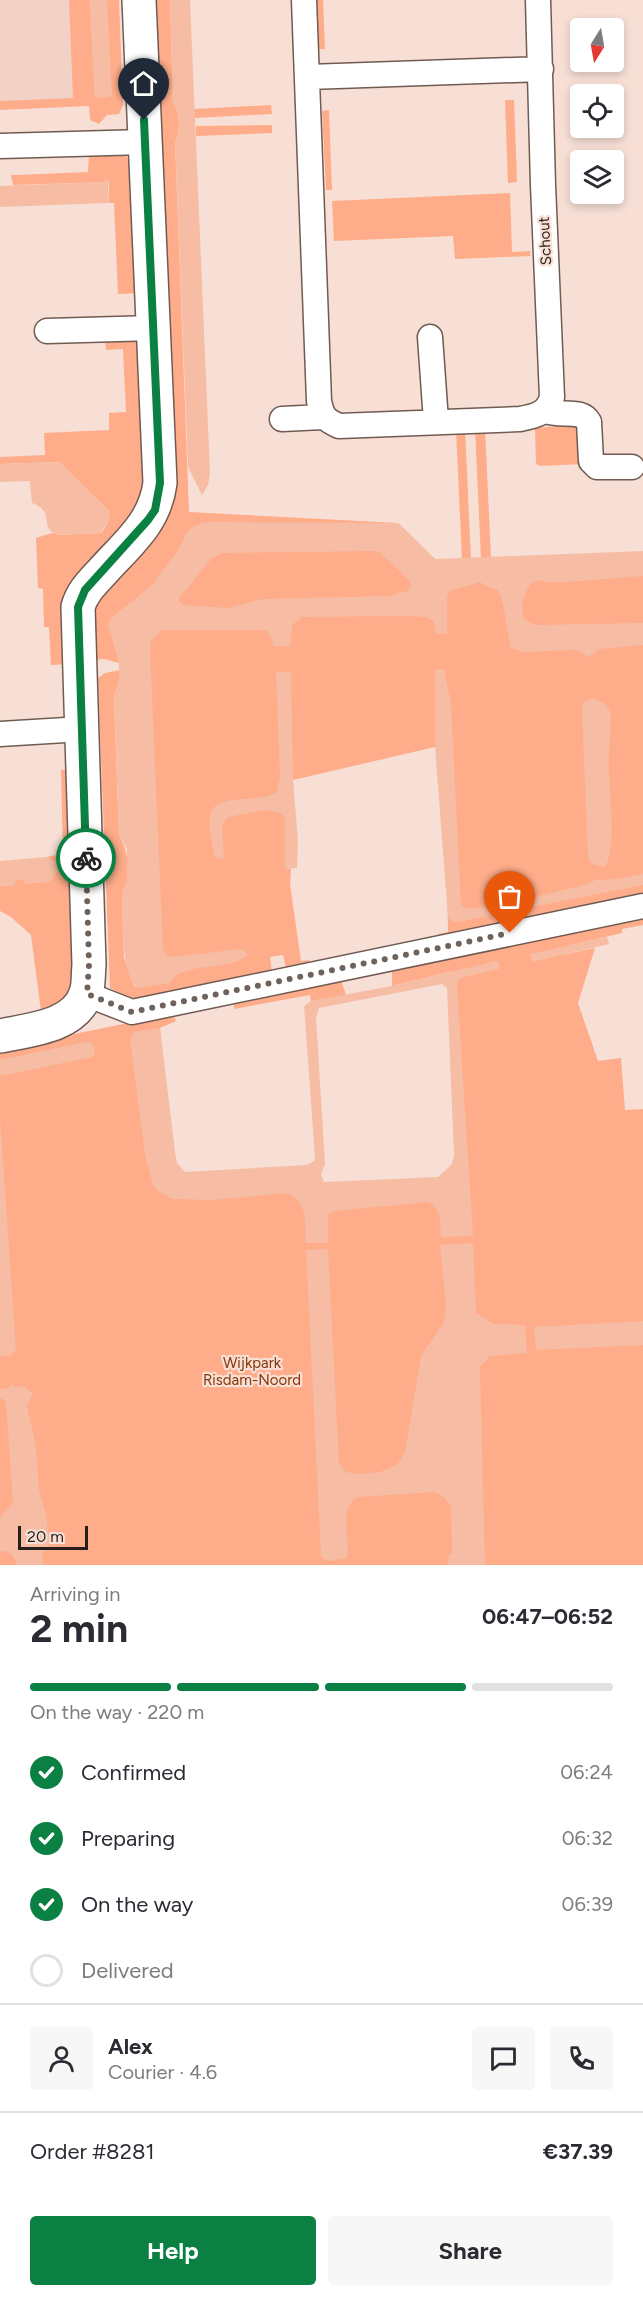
<!DOCTYPE html>
<meta charset="utf-8">
<style>
:root{--surface:#fff;--page:#f7f7f7;--text:#2b2b33;--muted:#7c7c81;--line:#e1e1e2;--accent:#0b8043}
body{margin:0;font-family:Figtree,sans-serif;background:var(--page);color:var(--text);height:100vh;display:flex;flex-direction:column;font-size:22px;white-space:nowrap}
*{box-sizing:border-box;margin:0}
p{font-size:20px;color:var(--muted)}
.icon{flex:none;width:33px;height:33px;fill:none;stroke:currentColor;stroke-width:2;stroke-linecap:round;stroke-linejoin:round}
.map{position:relative;height:1565px;overflow:hidden}
.panel{display:flex;flex-direction:column;background:var(--surface);flex:1}
.panel>*{flex:none}
.needle{width:39px;rotate:191deg}
.controls{position:absolute;left:570px;top:18px;display:grid;gap:12px}
.controls a{display:grid;place-items:center;width:54px;height:54px;border-radius:6px;background:var(--surface);box-shadow:0 3px 9px #0003;font-size:30px}
.scale{position:absolute;left:18px;bottom:15px;width:70px;box-sizing:border-box;padding-left:6px;border:3px solid #261e1a;border-top:0;font-size:16px;line-height:21px;white-space:nowrap;color:#261e1a;-webkit-text-stroke:4px #f7dfd5;paint-order:stroke}
.pin{position:absolute;display:grid;place-items:center;width:51px;height:51px;color:#fff;margin:-62px -26px;border-radius:50% 50% 50% 0;rotate:-45deg;box-shadow:0 0 6px #0007}
.pin .icon{rotate:45deg}
.courier{position:absolute;display:grid;place-items:center;width:60px;height:60px;margin:-30px;border:4px solid #0b8043;border-radius:50%;background:#fff;color:#222;box-shadow:0 2px 8px #0007}
.headline em{font-style:normal;font-weight:700}
.headline div{display:flex;flex-direction:column-reverse}
.headline{display:flex;align-items:center;justify-content:space-between;height:102px;padding:0 30px}
h1{font-size:39px;font-weight:700;line-height:45px}
.bar{display:grid;grid-template-columns:repeat(4,1fr);gap:9px 6px;align-content:center;height:72px;padding:0 30px}
.bar i{height:8px;border-radius:4px;background:var(--line)}
.bar .selected{background:var(--accent)}
.bar p{grid-column:span 4}
.line{display:flex;align-items:center;gap:15px;padding:0 30px;border-top:2px solid var(--line)}
.line div{flex:1}
.round{display:grid;place-items:center;flex:none;width:63px;height:63px;border-radius:6px;background:var(--page)}
ol{padding:0 30px;list-style:none}
li{display:flex;align-items:center;gap:18px;height:66px}
li p{margin-inline-start:auto}
li .icon{padding:6px;border-radius:50%;background:var(--accent);color:#fff;stroke-width:4}
li:last-child{color:var(--muted)}
li i{width:33px;height:33px;border:3px solid var(--line);border-radius:50%}
.action{display:flex;gap:12px;margin-top:auto;padding:12px 30px}
.action a{flex:1;height:69px;border-radius:6px;background:var(--accent);color:#fff;font-size:24px;font-weight:700;line-height:69px;text-align:center}
.action a+a{background:var(--page);color:var(--text)}
.map>svg:first-child{display:block}
.built{fill:#f2d2c6}
.green{fill:#feac89;fill-rule:evenodd}
.water{fill:#f6bda4;fill-rule:evenodd}
.lines{fill:none;stroke-linecap:round;stroke-linejoin:round}
.street-casing{stroke:#705b53;stroke-width:27}
.secondary-casing{stroke:#705b53;stroke-width:36}
.street{stroke:#fff;stroke-width:24}
.secondary{stroke:#fff;stroke-width:33}
.done{stroke:#6f625b;stroke-width:6;stroke-dasharray:0 10.8}
.route{stroke:#0b8043;stroke-width:8}
.labels{text-anchor:middle;stroke-width:4.5;stroke-linejoin:round;paint-order:stroke}
.street-label{font-size:15px;fill:#261e1a;stroke:#f7dfd5}
.park-label{font-size:15px;fill:#883607;stroke:#f7dfd5}
</style>
<div class="map">
<svg width="643" height="1565" viewBox="0 0 643 1565">
<rect width="100%" height="100%" fill="#f7dfd5"/>
<path class="built" d="M0,0H97L100,97L0,101Z"/>
<path class="green" d="M69,0H90L95,97L101,96L100,0H119L123,105L119,114L107,115L99,124L90,120L89,106L0,110V101L73,98Z
M152,0H170L173,103C180,111 181,133 175,142L189,512L398,523L435,559L462,560L456,430L465,429L471,559H465L643,563V925L622,929V933L559,948L561,955L595,948L578,1003L598,1061L621,1058L625,1110L643,1109V1565H0V1356H5L0,1273V1049L173,1014L176,1021L160,1028L171,1181L323,1192L462,1185L449,972L392,986V969L439,939L438,934L448,932L445,738L435,740V747L293,780V774L288,869H291L290,884L301,961L309,960L310,964L286,968L283,955L270,957L272,973L135,1001L110,988L98,678L105,673L120,670L119,663L104,659L90,660V608L156,528ZM119,680L149,976L192,970L177,973L169,983L135,987L133,984L124,957L122,900C122,892 126,888 127,881C130,865 127,849 119,835L114,697Z
M314,0H323L325,49H315Z
M505,100H514L517,182L508,183Z
M271,105L272,114L195,118L194,109Z
M329,110L332,190H326L322,111Z
M272,125V133L196,136V126Z
M122,153L136,165L142,293L118,294L114,203H109V182L13,185L11,175H17L88,172L89,155Z
M510,193L512,252L530,251V256L455,259L453,236L334,241L332,201Z
M128,336L141,344L149,494L82,577L69,664L51,665L49,627H44L43,589L38,588L36,538L52,533L59,535L101,533L108,523L109,511L59,462L0,464V457L45,455L44,433L109,430V413L126,412L123,349L106,350L105,337Z
M579,424L583,464L541,466L536,464L535,428Z
M475,428H485L491,559H481Z
M67,769L81,983L42,1019L31,935L11,917L0,911V886L15,885V880L25,879V884L56,863L46,857L63,854L61,770Z
M341,980L346,995L311,1001L310,995L234,1009V1002Z"/>
<path class="water" d="M90,0H107L112,96L101,98L100,96L95,97Z
M170,0H190L210,473L208,485L202,495L188,467L175,142C181,133 180,111 173,103Z
M108,179L109,203L0,207V186L104,182V180Z
M59,462L109,511C111,521 107,524 101,531L102,533L59,535C37,529 57,512 32,503L30,481L0,482V464Z
M203,522L398,523L435,559L643,551V576L554,583L536,580C524,587 519,608 525,620L536,625L643,623V645L599,649L589,657L577,650L523,652L511,648C507,633 505,602 498,590L487,587L480,582L450,591L447,597V634L436,633L434,622L426,617L402,616L302,617L292,625L290,646H273L272,638L266,630H161L151,641L150,651L163,948L165,954L171,957L242,949L248,954C239,968 195,965 179,973C174,975 174,980 169,983L137,988C122,976 122,919 122,900V892L127,880V849L119,835L114,697L119,680V663L108,625L110,619L157,581L156,579L177,552L187,532L194,526ZM378,551L409,580L411,585L408,591L389,596L263,599L227,608L183,605L179,601V598L212,558L222,553Z
M444,669L451,704L461,905L467,909L489,906L491,916L456,922H452L448,917L435,747V670Z
M276,672H291L293,780L298,841L297,868L285,869V817L281,813L266,810L228,817L222,824L224,859L214,857C213,844 208,828 210,815C214,792 260,804 277,792L280,776Z
M592,698C602,701 607,704 611,714C611,733 608,752 609,770C609,792 617,850 605,867L592,864L588,859L582,710L583,703Z
M46,857L56,863L62,862L63,871H58L50,882L25,884L24,879L16,880L15,885L0,886V861Z
M643,874V885L521,909L519,901L588,884L595,880L618,879Z
M607,937L609,944L532,962L530,954Z
M496,961L499,962V969L460,978L457,984L473,1236L441,1237C440,1224 442,1209 428,1202L335,1211L328,1215V1243H305C305,1224 309,1202 287,1193L212,1200L172,1199L158,1191L153,1185L145,1155L130,1039L134,1032L160,1028L175,1152L177,1163L185,1172L307,1165L314,1161L315,1156L304,1006L311,1001L392,986ZM442,984L447,988L454,1155L452,1164L438,1177L324,1182L321,1174L325,1164L316,1018L319,1008Z
M86,1042L92,1043L95,1054L92,1057L0,1076V1060Z
M0,1118L16,1350L10,1356H0Z
M473,1243L476,1313L493,1324L525,1325L527,1353L490,1356L480,1367L485,1565H448L449,1554H452L451,1507L446,1499L440,1494L434,1492L359,1497C337,1506 351,1539 347,1558L327,1561L321,1556L306,1250L328,1249L339,1463L346,1472C368,1476 396,1474 405,1452L421,1356L444,1322L446,1307L440,1245Z
M643,1321V1345L536,1350L534,1327Z
M14,1385V1387L23,1386L33,1393L27,1406L36,1447L39,1490L46,1515L50,1544L42,1554L43,1565H16C15,1555 10,1551 0,1551V1517L13,1503L6,1402L0,1397V1389L10,1388V1386Z"/>
<g class="lines">
<defs>
<path id="street" d="M304,0L319,401C322,416 325,420 339,426L520,419C536,416 548,413 552,397L543,185L538,0
M308,77L541,69
M0,146L145,142
M47,331L154,328
M430,337L436,421
M545,411C562,417 581,408 589,422L591,461L597,467H632
M282,419L323,417
M0,734L82,729
M86,994L132,1012L643,906"/>
<path id="secondary" d="M0,1036C28,1030 76,1027 86,993C89,985 88,973 89,965L78,607C82,592 92,583 102,572C127,544 155,523 160,483L139,0"/>
</defs>
<use href="#street" class="street-casing"/>
<use href="#secondary" class="secondary-casing"/>
<use href="#street" class="street"/>
<use href="#secondary" class="secondary"/>
</g>
<g class="lines">
<path class="done" d="M86,858L89,965L87,994L132,1012L510,933"/>
<path class="route" d="M86,858L78,607L85,590L148,520L155,510L160,483L144,120"/>
</g>
<g class="labels">
<g class="street-label">
<text transform="translate(545 241) rotate(-93)" y="5">Schout</text>
</g>
<g class="park-label">
<text x="252" y="1368">Wijkpark<tspan x="252" dy="17">Risdam-Noord</tspan></text>
</g>
</g>
</svg>
<div class="controls">
<a><svg class="needle" viewBox="-14 -14 28 28"><path d="M0-13l5 13h-10z" fill="#e53935"/><path d="M0 13l5-13h-10z" fill="#7c7c81"/></svg></a>
<a><svg class="icon" aria-label="locate" viewBox="0 0 24 24"><circle cx="12" cy="12" r="6"/><path d="M12 2v4M12 18v4M2 12h4M18 12h4"/></svg></a>
<a><svg class="icon" aria-label="layers" viewBox="0 0 24 24"><path d="M12 4l9 5-9 5-9-5zM3 14l9 5 9-5"/></svg></a>
</div>
<div class="scale">20 m</div>
<div class="pin" style="left:510px;top:933px;background:#ea580c"><svg class="icon" aria-label="bag" viewBox="0 0 24 24"><path d="M5 8h14l-1 12H6zM9 8a3 3 0 0 1 6 0"/></svg></div>
<div class="pin" style="left:144px;top:120px;background:#1f2937"><svg class="icon" aria-label="home" viewBox="0 0 24 24"><path d="M3 11l9-7 9 7M6 9v11h12V9"/></svg></div>
<div class="courier" style="left:86px;top:858px"><svg class="icon" aria-label="bike" viewBox="0 0 24 24"><circle cx="6" cy="16" r="4"/><circle cx="18" cy="16" r="4"/><path d="M6 16l4-8h5l3 8M10 8l3 8H6M13 5h3"/></svg></div>
</div>
<section class="panel">
<div class="headline"><div><h1>2 min</h1><p>Arriving in</p></div><em>06:47–06:52</em></div>
<div class="bar"><i class="selected"></i><i class="selected"></i><i class="selected"></i><i></i><p>On the way · 220 m</p></div>
<ol>
<li><svg class="icon" aria-label="check" viewBox="0 0 24 24"><path d="M5 12l5 5 9-10"/></svg>Confirmed<p>06:24</p></li>
<li><svg class="icon" aria-label="check" viewBox="0 0 24 24"><path d="M5 12l5 5 9-10"/></svg>Preparing<p>06:32</p></li>
<li><svg class="icon" aria-label="check" viewBox="0 0 24 24"><path d="M5 12l5 5 9-10"/></svg>On the way<p>06:39</p></li>
<li><i></i>Delivered</li>
</ol>
<div class="line" style="height:108px"><a class="round"><svg class="icon" aria-label="person" viewBox="0 0 24 24"><circle cx="12" cy="8" r="4"/><path d="M4 21q1-7 8-7t8 7"/></svg></a><div><b>Alex</b><p>Courier · 4.6</p></div><a class="round"><svg class="icon" aria-label="chat" viewBox="0 0 24 24"><path d="M4 5h16v11H9l-5 4z"/></svg></a><a class="round"><svg class="icon" aria-label="phone" viewBox="0 0 24 24"><path d="M5 4h4l2 5-3 2q2 4 5 5l2-3 5 2v4C11 20 4 13 5 4z"/></svg></a></div>
<div class="line" style="height:78px"><div>Order #8281</div><b>€37.39</b></div>
<div class="action"><a>Help</a><a>Share</a></div>
</section>
